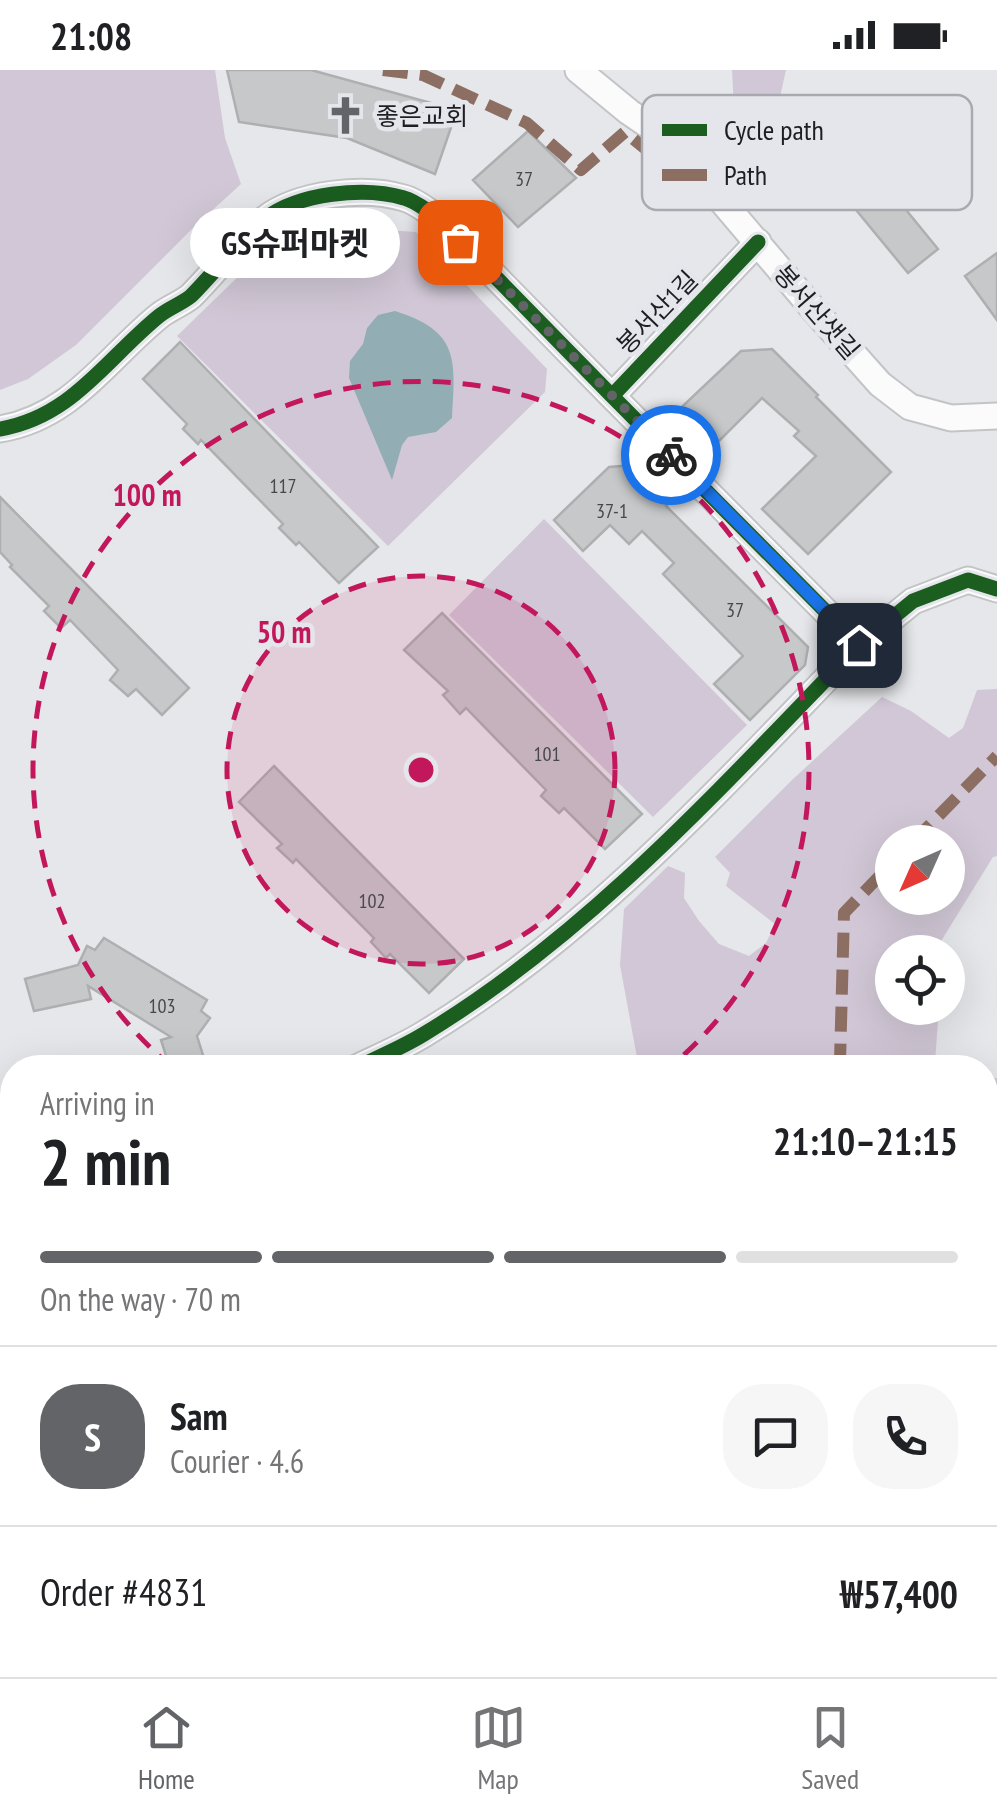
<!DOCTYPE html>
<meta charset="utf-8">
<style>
:root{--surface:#fff;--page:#f6f6f6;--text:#202124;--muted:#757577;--line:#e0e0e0;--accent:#636467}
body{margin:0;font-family:"PT Sans Narrow","Noto Sans KR",sans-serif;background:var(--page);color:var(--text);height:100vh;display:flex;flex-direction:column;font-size:38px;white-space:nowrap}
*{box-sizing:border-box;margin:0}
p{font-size:32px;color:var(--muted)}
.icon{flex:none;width:55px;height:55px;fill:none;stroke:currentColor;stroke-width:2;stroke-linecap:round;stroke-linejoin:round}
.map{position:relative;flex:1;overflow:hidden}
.drawer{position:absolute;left:0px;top:985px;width:998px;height:622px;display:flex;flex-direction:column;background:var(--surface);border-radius:40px 40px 0 0;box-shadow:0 10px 40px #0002}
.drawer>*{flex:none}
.needle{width:65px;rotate:225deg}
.fabs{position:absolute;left:875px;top:755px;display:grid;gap:20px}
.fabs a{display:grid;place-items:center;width:90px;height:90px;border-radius:50%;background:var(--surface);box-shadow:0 10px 40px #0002;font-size:50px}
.pin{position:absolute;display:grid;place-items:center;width:85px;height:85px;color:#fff;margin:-42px;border-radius:20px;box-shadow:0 5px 15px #0006}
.courier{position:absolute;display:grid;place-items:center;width:100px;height:100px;margin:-50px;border:8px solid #1a73e8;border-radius:50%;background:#fff;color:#222;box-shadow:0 2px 12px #0007}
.bubble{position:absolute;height:70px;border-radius:35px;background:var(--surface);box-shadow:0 10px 40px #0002;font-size:32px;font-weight:700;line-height:70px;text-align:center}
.headline em{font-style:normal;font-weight:700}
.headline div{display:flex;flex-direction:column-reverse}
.headline{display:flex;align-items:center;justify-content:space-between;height:170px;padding:0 40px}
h1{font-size:65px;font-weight:700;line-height:75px}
.bar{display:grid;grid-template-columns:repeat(4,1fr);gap:15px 10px;align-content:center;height:120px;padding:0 40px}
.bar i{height:12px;border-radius:8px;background:var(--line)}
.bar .selected{background:var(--accent)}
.bar p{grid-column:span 4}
.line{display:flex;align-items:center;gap:25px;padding:0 40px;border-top:2px solid var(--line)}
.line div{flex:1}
.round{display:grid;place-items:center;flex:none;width:105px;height:105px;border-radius:40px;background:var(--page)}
.status{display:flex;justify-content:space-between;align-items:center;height:70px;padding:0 50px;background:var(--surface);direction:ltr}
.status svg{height:28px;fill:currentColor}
.tabs{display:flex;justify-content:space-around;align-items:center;height:140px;border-top:2px solid var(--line);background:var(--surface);font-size:28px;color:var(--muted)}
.tabs a{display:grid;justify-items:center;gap:5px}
.tabs .selected{color:var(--accent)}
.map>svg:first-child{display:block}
.green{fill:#d1c7d6;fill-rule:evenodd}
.water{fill:#93adb5}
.building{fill:#c7c8ca;stroke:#aeafb1;stroke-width:2.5}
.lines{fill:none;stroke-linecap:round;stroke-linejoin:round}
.minor-casing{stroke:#c3c4c6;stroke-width:29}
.minor{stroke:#fbfbfc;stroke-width:25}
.quiet{stroke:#8d6e63;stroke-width:12;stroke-dasharray:25 12;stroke-linecap:butt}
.cycleway-casing{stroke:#e4e6ec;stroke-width:21}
.cycleway{stroke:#1b5e20;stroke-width:15}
.done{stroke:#636467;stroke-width:10;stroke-dasharray:0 18}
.route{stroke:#1a73e8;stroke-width:12}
.ring{fill:none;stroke:#c2185b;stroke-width:5;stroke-dasharray:18 12}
.labels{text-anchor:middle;stroke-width:9;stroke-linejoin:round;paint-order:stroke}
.number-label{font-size:20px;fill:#48484a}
.poi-label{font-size:25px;fill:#1d1e20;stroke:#e4e6ec;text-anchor:start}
.street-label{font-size:25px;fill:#1d1e20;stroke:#e4e6ec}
.key{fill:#e4e6ec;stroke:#a8aaaf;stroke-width:2.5}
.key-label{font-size:28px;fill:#1d1e20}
.centre{fill:#c2185b;stroke:#e4e6ec;stroke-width:5}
.ring-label{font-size:30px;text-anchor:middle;font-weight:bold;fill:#c2185b;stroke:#e4e6ec;stroke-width:9;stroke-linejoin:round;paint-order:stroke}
</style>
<div class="status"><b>21:08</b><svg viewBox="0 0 49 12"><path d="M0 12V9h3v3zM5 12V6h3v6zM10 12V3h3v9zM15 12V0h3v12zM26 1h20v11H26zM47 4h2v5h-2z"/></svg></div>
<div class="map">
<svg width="997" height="1607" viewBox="0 0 997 1607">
<rect width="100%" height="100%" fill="#e6e7ea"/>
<path class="green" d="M0,0H215L225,68L241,114L195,156L76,275L28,309L0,320Z
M732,0H786L781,22L784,46C771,62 758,58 740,52L734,38Z
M309,155L416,162L547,299L545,322L388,476L177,266L285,161Z
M544,449L747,655L653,747L449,545Z
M997,619V786L993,787L938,876V882H892V938H939L935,992L942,997H641L638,993L620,895L624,839L668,796L685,803L684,828L699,851L719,874L749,886L766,873L775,854L726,816L730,803L715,787L792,710L882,627L911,641L949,668L963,658L977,620ZM892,772H948V828H892Z
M985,1008H997V1080L985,1101Z
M0,1108H12V1595H985V1161L997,1171V1607H0Z"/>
<path class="water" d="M395,241C458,261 456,287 452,348L436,362L408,367L402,375L392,410L349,308L350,291L363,274L367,258L378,245Z"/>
<path class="building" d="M227,0H311L457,40L435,104L347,68L239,52Z
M528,61L576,108L518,157L473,110Z
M849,70L938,179L908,203L819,95Z
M997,183V250L965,206Z
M180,272L378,477L339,513L299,472L296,475L279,458L283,454L201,370L198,374L183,359L187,354L143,309Z
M772,279L818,325L816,327L891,402L808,484L762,439L816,386L794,366L799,361L762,328L703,387L669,349L741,281Z
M634,395L670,432L666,436L808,577L805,595L750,650L714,614L743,586L663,504L674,493L642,461L629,474L610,455L583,481L554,450L609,397Z
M0,427L189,618L162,645L136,619L128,626L110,610L118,600L70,550L61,558L44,541L49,536L10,497L12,495L0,482Z
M442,543L642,744L605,779L564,738L559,743L541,726L546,720L466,638L460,644L443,625L448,621L404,580Z
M274,696L464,889L429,923L390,884L386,888L371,872L374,868L296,789L293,793L277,778L282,774L239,732Z
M104,868L207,930L201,941L210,948L197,966L207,998H170L161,970L171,967L88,916L91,929L34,941L25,909L78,895L87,876L95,880Z"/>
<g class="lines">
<defs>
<path id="minor" d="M578,0L629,42L670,70L815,241L880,314L910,337L951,348L997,346
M758,172L612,326L859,575L913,531L968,510L997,519
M0,359C72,347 106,289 159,246C169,238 181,234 191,226C216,201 238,171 265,149C298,123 365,116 404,128C416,131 427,141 437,147L612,326
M356,998C379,987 403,977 424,964C591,863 724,714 859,575
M0,1090L12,1091"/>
</defs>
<use href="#minor" class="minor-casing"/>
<use href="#minor" class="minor"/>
<path class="quiet" d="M383,0L423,5L527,53L581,100L625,62L665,95
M913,772L997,686
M837,998L840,991L844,843L892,793
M240,1607L250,1595"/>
<defs>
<path id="cycleway" d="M758,172L612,326L859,575L913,531L968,510L997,519
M0,359C72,347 106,289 159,246C169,238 181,234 191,226C216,201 238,171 265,149C298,123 365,116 404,128C416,131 427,141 437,147L612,326
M356,998C379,987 403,977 424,964C591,863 724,714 859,575"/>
</defs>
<use href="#cycleway" class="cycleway-casing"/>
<use href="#cycleway" class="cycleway"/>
</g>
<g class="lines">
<path class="done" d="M460,172L671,385"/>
<path class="route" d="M671,385L859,575"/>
</g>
<circle cx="421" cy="700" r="194" fill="#c2185b" fill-opacity=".12"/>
<g class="ring">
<circle cx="421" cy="700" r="194"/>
<path d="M172 997A388 388 0 1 1 670 997"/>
</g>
<defs>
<symbol id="church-bare" viewBox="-9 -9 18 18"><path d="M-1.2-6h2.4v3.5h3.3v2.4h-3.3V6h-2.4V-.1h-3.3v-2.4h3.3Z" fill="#636467" stroke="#e4e6ec" stroke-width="2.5" paint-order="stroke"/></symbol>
</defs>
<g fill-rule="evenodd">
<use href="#church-bare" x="318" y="18" width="55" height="55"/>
</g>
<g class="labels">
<g class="number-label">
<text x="524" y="116">37</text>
<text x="283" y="423">117</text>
<text x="612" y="448">37-1</text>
<text x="735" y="547">37</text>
<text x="547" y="691">101</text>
<text x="372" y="838">102</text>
<text x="162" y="943">103</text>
</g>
<g class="poi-label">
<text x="376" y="55">좋은교회</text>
</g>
<g class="street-label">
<text transform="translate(657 242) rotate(-46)" y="9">봉서산1길</text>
<text transform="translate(817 242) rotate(49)" y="9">봉서산샛길</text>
</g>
</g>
<rect x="642" y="25" width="330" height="115" rx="15" class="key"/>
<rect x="662" y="54" width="45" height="12" fill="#1b5e20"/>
<rect x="662" y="99" width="45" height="12" fill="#8d6e63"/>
<g class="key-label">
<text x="724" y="70">Cycle path</text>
<text x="724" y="115">Path</text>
</g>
<circle cx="421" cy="700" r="15" class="centre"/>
<g class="ring-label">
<text x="147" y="436">100 m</text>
<text x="284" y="573">50 m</text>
</g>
</svg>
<div class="fabs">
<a><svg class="needle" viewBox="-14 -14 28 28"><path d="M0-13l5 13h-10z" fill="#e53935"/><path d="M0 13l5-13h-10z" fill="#757577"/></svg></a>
<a><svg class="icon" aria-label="locate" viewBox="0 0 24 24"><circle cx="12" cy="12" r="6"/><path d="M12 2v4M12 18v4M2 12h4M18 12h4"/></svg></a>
</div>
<div class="pin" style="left:460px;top:172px;background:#ea580c"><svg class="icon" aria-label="bag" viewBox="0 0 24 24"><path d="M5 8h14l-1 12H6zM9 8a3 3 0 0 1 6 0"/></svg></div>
<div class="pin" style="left:859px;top:575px;background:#1f2937"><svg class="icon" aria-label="home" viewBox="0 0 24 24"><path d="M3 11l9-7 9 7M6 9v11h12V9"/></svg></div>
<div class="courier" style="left:671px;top:385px"><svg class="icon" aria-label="bike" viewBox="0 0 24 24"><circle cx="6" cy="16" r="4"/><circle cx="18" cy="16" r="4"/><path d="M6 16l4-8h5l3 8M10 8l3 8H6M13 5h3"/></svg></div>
<div class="bubble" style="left:190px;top:138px;width:210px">GS슈퍼마켓</div>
<section class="drawer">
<div class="headline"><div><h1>2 min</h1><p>Arriving in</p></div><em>21:10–21:15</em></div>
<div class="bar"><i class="selected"></i><i class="selected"></i><i class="selected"></i><i></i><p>On the way · 70 m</p></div>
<div class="line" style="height:180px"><b class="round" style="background:var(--accent);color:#fff">S</b><div><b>Sam</b><p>Courier · 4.6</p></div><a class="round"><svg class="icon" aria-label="chat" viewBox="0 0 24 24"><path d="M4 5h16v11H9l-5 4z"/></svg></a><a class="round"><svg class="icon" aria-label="phone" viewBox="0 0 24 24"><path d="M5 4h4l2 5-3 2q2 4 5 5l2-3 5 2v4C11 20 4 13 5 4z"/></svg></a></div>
<div class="line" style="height:130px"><div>Order #4831</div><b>₩57,400</b></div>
</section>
</div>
<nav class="tabs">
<a class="selected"><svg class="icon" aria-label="home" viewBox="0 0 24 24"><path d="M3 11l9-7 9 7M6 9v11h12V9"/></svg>Home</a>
<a><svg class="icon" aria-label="map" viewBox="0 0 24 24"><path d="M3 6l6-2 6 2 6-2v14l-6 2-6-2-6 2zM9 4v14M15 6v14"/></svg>Map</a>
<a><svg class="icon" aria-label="saved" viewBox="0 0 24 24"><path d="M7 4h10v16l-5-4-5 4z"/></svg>Saved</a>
</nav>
